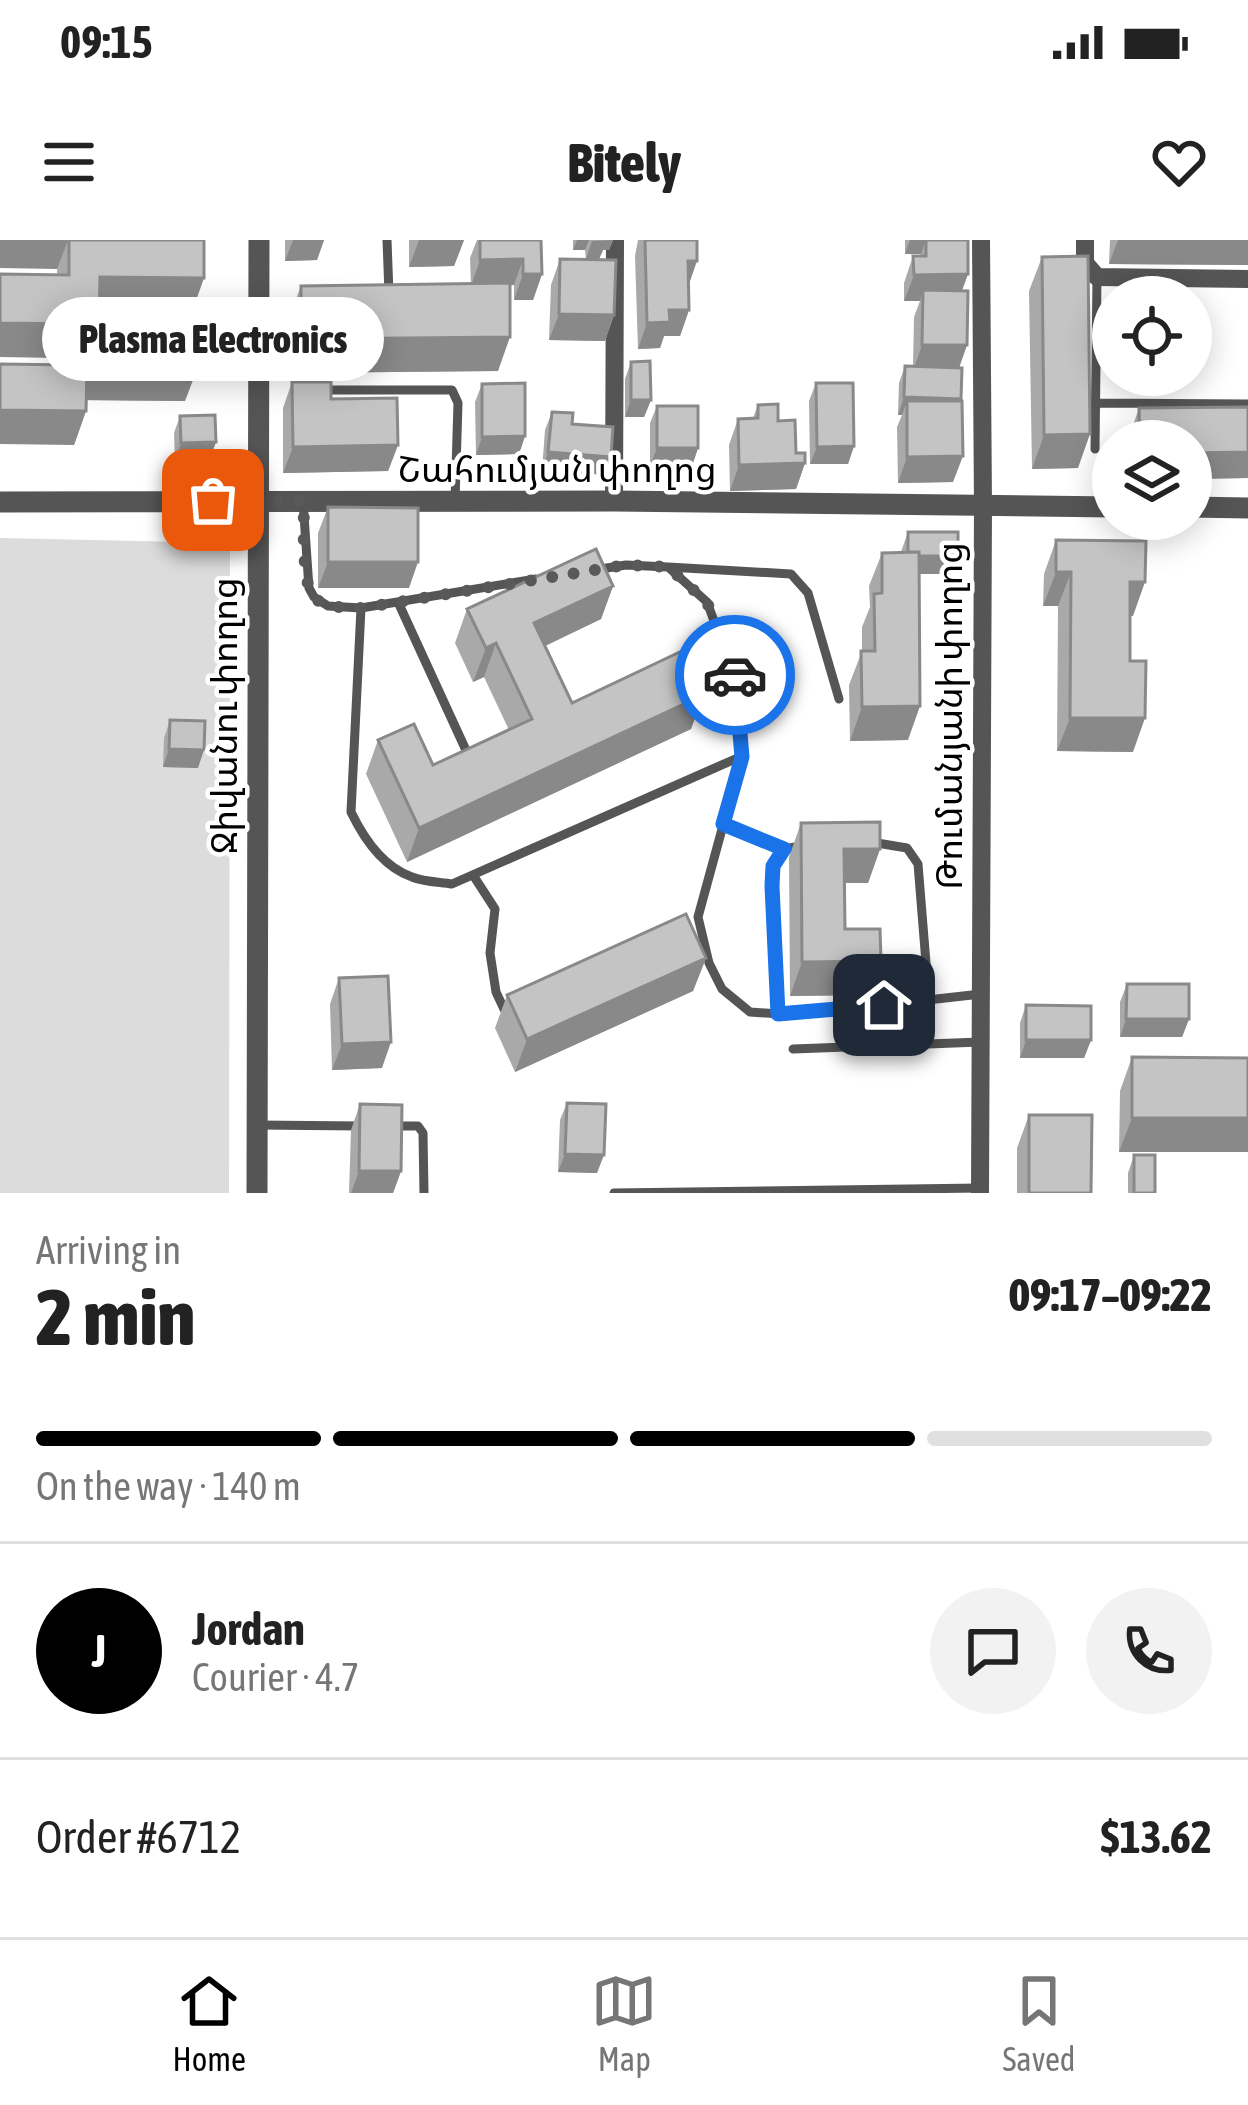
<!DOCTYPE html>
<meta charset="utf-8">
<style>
:root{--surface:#fff;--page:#f2f2f2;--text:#222;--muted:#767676;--line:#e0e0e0;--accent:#000}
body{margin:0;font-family:"Asap Condensed","Noto Sans Armenian",sans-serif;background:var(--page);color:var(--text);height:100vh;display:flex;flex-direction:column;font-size:45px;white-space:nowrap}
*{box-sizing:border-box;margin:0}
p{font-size:39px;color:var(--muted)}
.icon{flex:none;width:66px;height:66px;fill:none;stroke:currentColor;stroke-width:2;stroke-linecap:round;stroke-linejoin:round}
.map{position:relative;height:953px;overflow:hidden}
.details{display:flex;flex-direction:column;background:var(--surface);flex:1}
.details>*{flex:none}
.tools{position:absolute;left:1092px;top:36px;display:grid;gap:24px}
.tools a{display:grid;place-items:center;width:120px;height:120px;border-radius:50%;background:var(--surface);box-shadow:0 6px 30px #0003;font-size:60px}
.pin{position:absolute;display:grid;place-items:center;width:102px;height:102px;color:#fff;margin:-51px;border-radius:24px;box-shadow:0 6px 18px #0006}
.courier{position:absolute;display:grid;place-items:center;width:120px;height:120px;margin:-60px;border:9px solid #1a73e8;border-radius:50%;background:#fff;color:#222;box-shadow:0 3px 15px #0007}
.bubble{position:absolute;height:84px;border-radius:42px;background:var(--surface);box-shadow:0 6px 30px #0003;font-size:39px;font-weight:800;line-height:84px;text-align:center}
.headline em{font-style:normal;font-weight:800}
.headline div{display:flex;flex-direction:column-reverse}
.headline{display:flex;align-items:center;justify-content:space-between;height:204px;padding:0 36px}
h1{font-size:78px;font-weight:800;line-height:90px}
.bar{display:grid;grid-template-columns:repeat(4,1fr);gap:18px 12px;align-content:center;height:144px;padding:0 36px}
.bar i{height:15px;border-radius:9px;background:var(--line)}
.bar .on{background:var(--accent)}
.bar p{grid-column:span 4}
.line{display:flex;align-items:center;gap:30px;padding:0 36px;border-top:3px solid var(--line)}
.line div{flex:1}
.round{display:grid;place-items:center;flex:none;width:126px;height:126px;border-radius:63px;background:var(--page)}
.status{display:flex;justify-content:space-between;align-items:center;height:84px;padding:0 60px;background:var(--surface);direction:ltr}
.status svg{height:33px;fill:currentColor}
header{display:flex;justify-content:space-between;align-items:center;height:156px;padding:0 36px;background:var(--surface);font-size:54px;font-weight:800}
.tab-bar{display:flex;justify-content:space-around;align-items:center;height:168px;border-top:3px solid var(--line);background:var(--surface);font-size:33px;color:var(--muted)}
.tab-bar a{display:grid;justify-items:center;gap:6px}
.tab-bar .on{color:var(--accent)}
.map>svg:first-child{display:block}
.green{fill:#dcdcdc}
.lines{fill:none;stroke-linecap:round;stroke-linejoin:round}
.service{stroke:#555;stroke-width:9}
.minor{stroke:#555;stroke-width:18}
.tertiary{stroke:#555;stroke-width:21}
.wall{fill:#a9a9a9}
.shaded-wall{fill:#898989}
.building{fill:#c4c4c4;stroke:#898989;stroke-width:3}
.done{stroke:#595959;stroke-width:12;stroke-dasharray:0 21.6}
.route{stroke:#1a73e8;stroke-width:15}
.labels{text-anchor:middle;stroke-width:9;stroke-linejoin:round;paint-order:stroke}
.street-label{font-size:36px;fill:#000;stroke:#fff}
</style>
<div class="status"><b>09:15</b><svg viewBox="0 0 49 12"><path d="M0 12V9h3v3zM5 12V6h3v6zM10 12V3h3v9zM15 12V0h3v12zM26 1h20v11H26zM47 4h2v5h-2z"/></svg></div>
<header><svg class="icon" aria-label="menu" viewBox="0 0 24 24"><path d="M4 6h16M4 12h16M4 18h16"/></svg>Bitely<svg class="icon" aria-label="heart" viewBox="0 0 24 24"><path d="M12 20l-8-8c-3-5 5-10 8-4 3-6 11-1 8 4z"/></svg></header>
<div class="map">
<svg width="1248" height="953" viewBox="0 0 1248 953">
<rect width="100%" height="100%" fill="#fff"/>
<path class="green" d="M0,298L230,303L229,953H0Z"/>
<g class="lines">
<path class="service" d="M387,0L389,54
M324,150H452L458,163L455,261
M1096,163L1248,164
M1095,209L1097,37
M303,261L309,348L314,357L328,366L361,368L536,339
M668,327L791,334L808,353L839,459
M594,330L626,325L668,327L707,362L736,440L742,516L698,677L709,723L722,749L750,772L794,775L981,754
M398,362L470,519
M361,368L351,572C364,599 383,627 412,637C424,642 440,642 452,644L742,516
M723,584L784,609
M871,602L907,608L918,624L929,760
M473,635L495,669L490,713L496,752L504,769L512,770
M778,774L773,627L784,609L801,606
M793,809L981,802
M257,885L361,886
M389,886H418L423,893L424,953
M614,953L980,948"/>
<path class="minor" d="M1085,0V23L1097,37L1248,39
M614,261L615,0
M980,953L983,265L981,0"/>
<path class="tertiary" d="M0,262L614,261L1113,267
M1191,267L1248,268
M257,953L259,0"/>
</g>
<path class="wall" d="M0,0H204L192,72L99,71V81L185,161L86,160V171L74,205L59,125L57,29Z
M285,0H324L317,20L285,21Z
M409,0H464L454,26L409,27Z
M477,0H541L542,34L533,60H514V45H510L498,131L289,133L288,80L301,46L471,44L470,18Z
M573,0H613L609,10H603L599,19H586L585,10H573Z
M638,0H697L689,45V70L680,96H664L660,108L638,109L635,16Z
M905,0H968V34L962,51L967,105L959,127L953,242L898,243L897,187L902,175H898L899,143L905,126H913L914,77L920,61H904V43L913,16H920L921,14H905Z
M1110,0H1248V25L1109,24Z
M1042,17L1078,228L1032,229L1029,51Z
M560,19L614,75L605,101L549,100L551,45Z
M631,122L651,160L644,177H625V139Z
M292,142L398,205L388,231L283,233V168Z
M816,143L854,206L848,224H810L809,161Z
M482,144L525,196L519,214L476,215L475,162Z
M758,165L805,223L796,249L730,251L729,205L738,179L753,178Z
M657,166L698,208L692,226H650V183Z
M1248,167V238L1191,239V201H1130V194L1139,168Z
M552,172L572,184L611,217L605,235L542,230L545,190Z
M180,176L216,202L209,220L175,221L174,193Z
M328,267L409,348H318V293Z
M908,292L952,334H919L908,500L850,501L849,445L862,411V387L870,367L869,346L882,313L901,312Z
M1056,300L1133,376H1130V421L1133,512L1057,511L1058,366H1043L1044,334Z
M613,346L601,379L545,406L572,463L703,455L691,489L407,622L366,534L378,500L433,525L509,490L484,437L473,442L455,403L467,369Z
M170,480L198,528L163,527L164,498Z
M801,583L880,609L868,643H844L845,689L881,721L868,755L790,756L789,617Z
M706,718L693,751L515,832L495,788L507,755Z
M339,738L382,828L332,830L330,764Z
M1127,744L1189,779L1182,797H1120V762Z
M1026,765L1091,800L1084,818H1020V783Z
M1132,817L1248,818V912H1119L1120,851Z
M567,863L597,933L558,932L560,880Z
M360,864L401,931L393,953H349L351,890Z
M1029,875L1091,953H1017V908Z
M1134,915L1155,953H1128V933Z"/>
<path class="shaded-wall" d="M0,0H68L57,29L0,28Z
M293,0H324L317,20L285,21Z
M419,0H464L454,26L409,27Z
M577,0H589L585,10H573Z
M613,0L609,10H603L599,19H586L592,1Z
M910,0H926L921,14H905Z
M1118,0H1248V25L1109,24Z
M523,19L514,45L471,46L480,20Z
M688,21H697L688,47Z
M523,34H542L533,60H514Z
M968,34L958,60L923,50L920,61H904L914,35Z
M100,37L204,38L192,72L87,71Z
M669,70H689L680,96H664L660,108L638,109L647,83Z
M559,74L614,75L605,101L549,100Z
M0,83L72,84L60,118L0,117Z
M510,97L498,131L289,133L301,99Z
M922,105H967L958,131H913Z
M87,126L198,127L185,161L74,160Z
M904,157L961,159L955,177L907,161L902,175H898Z
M631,160H651L644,177H625Z
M0,170L86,171L74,205L0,204Z
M1090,194L1078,228L1032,229L1044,195Z
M525,196L519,214L476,215L482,197Z
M216,202L209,220L175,221L181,203Z
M398,205L388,231L283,233L293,207Z
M854,206L848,224H810L817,207Z
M657,208H698L692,226H650Z
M548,212L611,217L605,235L542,230Z
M1248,212V238L1191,239V213Z
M963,216L953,242L898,243L907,217Z
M805,223L796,249L730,251L739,225Z
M958,316L952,334H902L908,317Z
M328,322H418L409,348H318Z
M1056,332H1071L1058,366H1043Z
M1130,342H1145L1133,376H1118Z
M613,346L601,379L522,417L534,383Z
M496,403L484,437L473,442L486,408Z
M703,455L691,489L407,622L419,588Z
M920,466L908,500L850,501L862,467Z
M1070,478H1145L1133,512L1057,511Z
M169,509L204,510L198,528L163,527Z
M844,609H880L868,643H832Z
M706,718L693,751L515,832L527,799Z
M881,721L868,755L790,756L802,722Z
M1126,779H1189L1182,797H1120Z
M1026,800H1091L1084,818H1020Z
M391,802L382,828L332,830L342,804Z
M1132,878H1248V912H1119Z
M565,914L604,915L597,933L558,932Z
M359,931H401L393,953H351Z"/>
<path class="building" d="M69,0H204V38L100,37L99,81L198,82V127L87,126L86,171L0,170V124L72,125V84L0,83V34L69,35Z
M480,0H541L542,34H523V19L480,20Z
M645,0H697V21H688L689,70H669L670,82L647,83Z
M926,0H968V34L914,35L913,16H926Z
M1088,16L1090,194L1044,195L1042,17Z
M560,19L616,20L614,75L559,74Z
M510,43V97L301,99V46Z
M923,50L968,51L967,105H922Z
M650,121L651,160H631V122Z
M905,126L962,128L961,159L904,157Z
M292,142H331V159L397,158L398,205L293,207Z
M525,143V196L482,197V144Z
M816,143H853L854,206L817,207Z
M907,161H962L963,216L907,217Z
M778,164V181L795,180L796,213H805V223L739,225L738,179L758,178V165Z
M657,166H698V208H657Z
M1248,167V212L1191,213V201H1140L1139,168Z
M552,172L573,173L572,184L613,187L611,217L548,212Z
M215,175L216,202L181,203L180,176Z
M328,267L418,268V322H328Z
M908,292H958V316H919V312H908Z
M1056,300L1146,301L1145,342H1130V421H1146L1145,478H1070L1071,332H1056Z
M596,309L613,346L534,383L572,463L682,411L703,455L419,588L378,500L414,484L433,525L532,479L496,403L486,408L467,369Z
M919,312L920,466L862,467L861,411H875L874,354L882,353V313Z
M170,480L205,481L204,510L169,509Z
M880,582V609H844L845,689H880L881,721L802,722L801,583Z
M686,674L706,718L527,799L507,755Z
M388,736L391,802L342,804L339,738Z
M1127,744H1189V779H1126Z
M1026,765L1091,766V800H1026Z
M1132,817L1248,818V878H1132Z
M567,863L606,864L604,915L565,914Z
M360,864L402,865L401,931H359Z
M1029,875H1092L1091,953H1029Z
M1134,915H1155V953H1134Z"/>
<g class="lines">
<path class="done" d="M213,260L304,261C304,281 301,344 314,357C325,369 346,367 361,368L626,325L668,327L707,362L735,435"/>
<path class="route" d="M735,435L742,517L723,584L784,609L773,626L772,646L778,774L884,765"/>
</g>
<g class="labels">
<g class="street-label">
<text x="557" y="242">Շահումյան փողոց</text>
<text transform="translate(224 476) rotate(-90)" y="13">Ջիվանու փողոց</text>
<text transform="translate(949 476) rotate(-90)" y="13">Թումանյանի փողոց</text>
</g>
</g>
</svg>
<div class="tools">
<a><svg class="icon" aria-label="locate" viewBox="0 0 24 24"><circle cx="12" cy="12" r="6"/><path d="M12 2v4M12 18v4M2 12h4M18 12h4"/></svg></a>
<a><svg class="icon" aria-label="layers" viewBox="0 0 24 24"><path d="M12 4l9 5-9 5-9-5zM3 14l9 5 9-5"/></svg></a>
</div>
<div class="pin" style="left:213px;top:260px;background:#ea580c"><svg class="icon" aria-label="bag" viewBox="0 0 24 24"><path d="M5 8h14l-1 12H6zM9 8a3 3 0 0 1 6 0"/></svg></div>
<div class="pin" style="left:884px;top:765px;background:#1f2937"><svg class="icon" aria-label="home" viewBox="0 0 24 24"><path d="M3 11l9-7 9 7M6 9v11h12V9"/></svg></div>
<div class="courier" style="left:735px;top:435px"><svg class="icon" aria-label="car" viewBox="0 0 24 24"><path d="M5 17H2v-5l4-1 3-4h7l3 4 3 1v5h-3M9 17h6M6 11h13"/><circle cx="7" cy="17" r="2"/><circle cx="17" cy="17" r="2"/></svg></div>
<div class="bubble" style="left:42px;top:57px;width:342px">Plasma Electronics</div>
</div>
<section class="details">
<div class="headline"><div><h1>2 min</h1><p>Arriving in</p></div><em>09:17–09:22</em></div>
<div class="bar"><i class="on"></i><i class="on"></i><i class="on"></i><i></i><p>On the way · 140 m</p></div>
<div class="line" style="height:216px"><b class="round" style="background:var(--accent);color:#fff">J</b><div><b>Jordan</b><p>Courier · 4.7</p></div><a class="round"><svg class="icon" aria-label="chat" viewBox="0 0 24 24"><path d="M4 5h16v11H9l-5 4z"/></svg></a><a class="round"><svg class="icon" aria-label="phone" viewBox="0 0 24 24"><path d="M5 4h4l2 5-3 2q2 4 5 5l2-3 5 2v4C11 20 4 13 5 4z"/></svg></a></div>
<div class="line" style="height:156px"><div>Order #6712</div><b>$13.62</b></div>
</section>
<nav class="tab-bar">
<a class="on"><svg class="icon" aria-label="home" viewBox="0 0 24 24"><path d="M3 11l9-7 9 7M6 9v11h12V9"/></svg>Home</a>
<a><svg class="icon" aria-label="map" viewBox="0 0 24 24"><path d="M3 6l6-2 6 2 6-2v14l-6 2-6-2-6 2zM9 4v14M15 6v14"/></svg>Map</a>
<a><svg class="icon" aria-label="saved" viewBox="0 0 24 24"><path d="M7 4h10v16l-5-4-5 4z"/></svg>Saved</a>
</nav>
